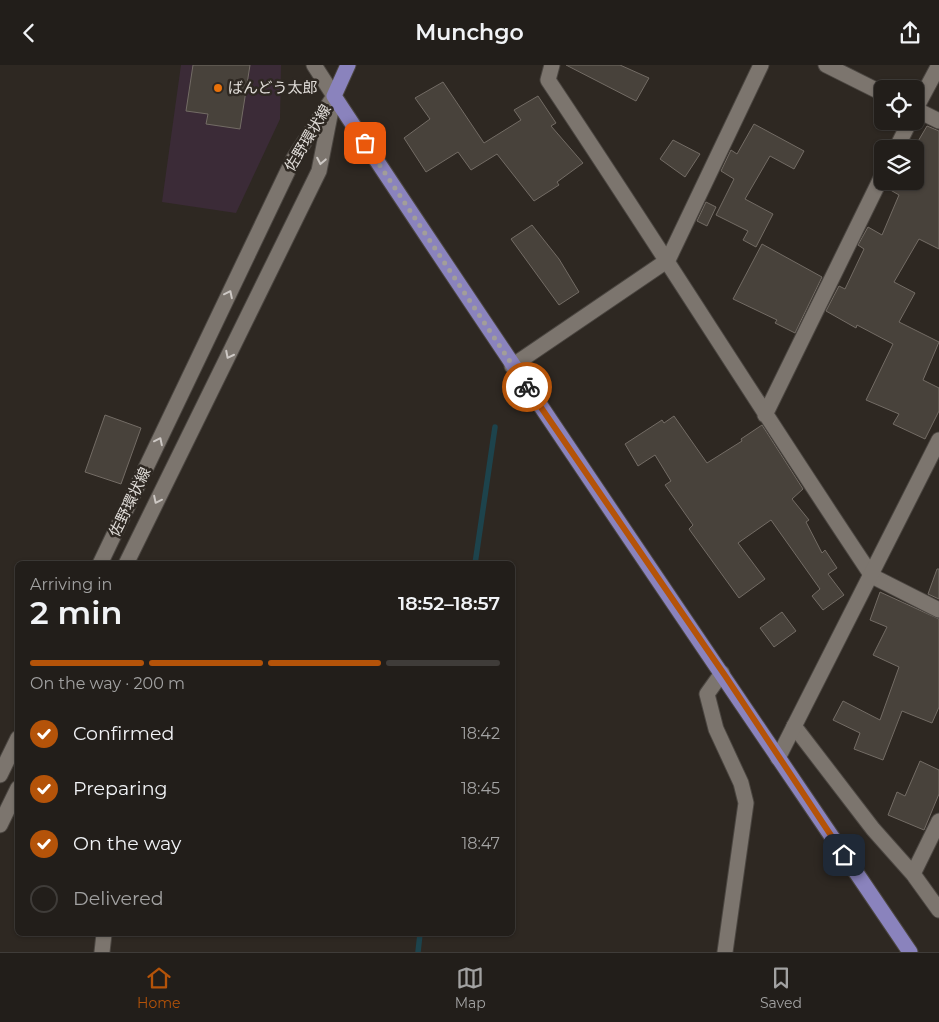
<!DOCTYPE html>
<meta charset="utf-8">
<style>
:root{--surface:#221e1a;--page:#2a2723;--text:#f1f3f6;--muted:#a2a2a2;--line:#3f3c39;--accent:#b45309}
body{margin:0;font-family:Montserrat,"Noto Sans JP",sans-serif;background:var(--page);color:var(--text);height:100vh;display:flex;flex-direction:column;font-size:19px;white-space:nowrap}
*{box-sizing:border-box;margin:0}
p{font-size:16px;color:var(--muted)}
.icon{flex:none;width:28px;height:28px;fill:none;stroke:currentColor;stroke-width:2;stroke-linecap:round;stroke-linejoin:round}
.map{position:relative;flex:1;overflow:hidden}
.panel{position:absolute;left:15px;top:496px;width:500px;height:375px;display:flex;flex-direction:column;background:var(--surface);border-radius:8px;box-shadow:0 1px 4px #0004,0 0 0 1px var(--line)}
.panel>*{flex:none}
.buttons{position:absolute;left:874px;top:15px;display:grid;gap:10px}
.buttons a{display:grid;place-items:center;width:50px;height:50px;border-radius:8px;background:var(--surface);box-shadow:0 1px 4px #0004,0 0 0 1px var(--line);font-size:25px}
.pin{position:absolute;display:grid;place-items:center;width:42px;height:42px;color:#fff;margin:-21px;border-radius:10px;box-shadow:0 2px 8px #0006}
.courier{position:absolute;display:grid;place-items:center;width:50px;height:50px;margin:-25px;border:4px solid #b45309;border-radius:50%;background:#fff;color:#222;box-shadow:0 1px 6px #0007}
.summary em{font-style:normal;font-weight:600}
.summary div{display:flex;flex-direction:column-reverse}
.summary{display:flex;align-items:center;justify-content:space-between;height:85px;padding:0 15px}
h1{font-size:32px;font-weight:600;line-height:38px}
.bar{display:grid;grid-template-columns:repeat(4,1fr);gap:8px 5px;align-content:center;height:60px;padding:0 15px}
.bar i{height:6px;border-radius:4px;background:var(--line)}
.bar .active{background:var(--accent)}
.bar p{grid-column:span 4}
ol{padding:0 15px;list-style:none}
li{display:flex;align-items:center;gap:15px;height:55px}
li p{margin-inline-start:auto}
li .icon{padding:5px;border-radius:50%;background:var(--accent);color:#fff;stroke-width:4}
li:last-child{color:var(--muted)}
li i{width:28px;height:28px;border:2px solid var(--line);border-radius:50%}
header{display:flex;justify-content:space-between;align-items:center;height:65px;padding:0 15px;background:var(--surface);font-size:22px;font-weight:600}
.tab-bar{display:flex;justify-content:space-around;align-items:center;height:70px;border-top:1px solid var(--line);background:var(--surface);font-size:14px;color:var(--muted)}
.tab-bar a{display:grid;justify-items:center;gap:2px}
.tab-bar .active{color:var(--accent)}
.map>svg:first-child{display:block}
.commercial{fill:#3b2b37}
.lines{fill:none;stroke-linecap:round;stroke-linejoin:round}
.stream{stroke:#1d434c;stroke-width:5.5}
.building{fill:#48423b;stroke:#736c65}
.street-casing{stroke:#4b4641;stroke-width:17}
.secondary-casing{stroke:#4b4641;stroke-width:17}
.primary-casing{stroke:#4b4641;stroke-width:17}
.street{stroke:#7c756e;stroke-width:15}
.secondary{stroke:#7c756e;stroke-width:15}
.primary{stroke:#8a83bd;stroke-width:15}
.oneway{stroke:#cdc8c4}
.done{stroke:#a29e99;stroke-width:5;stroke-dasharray:0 9}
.route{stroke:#b45309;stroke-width:6}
.food-dot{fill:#e8710a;stroke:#2e2822;stroke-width:2}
.labels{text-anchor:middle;stroke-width:5;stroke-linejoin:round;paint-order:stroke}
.poi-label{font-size:15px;fill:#e1ddd9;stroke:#2e2822;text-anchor:start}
.street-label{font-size:15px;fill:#e1ddd9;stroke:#2e2822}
</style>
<header><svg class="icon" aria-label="back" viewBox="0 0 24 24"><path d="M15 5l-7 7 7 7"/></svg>Munchgo<svg class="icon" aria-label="share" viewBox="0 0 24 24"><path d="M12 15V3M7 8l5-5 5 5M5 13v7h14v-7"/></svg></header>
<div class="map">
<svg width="939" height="887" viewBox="0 0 939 887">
<rect width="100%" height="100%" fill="#2e2822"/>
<path class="commercial" d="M181,0H281L280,54L236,148L162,137Z"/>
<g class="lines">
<path class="stream" d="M475,499L495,362
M418,887L420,869"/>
</g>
<path class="building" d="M193,0H250L240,64L206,59L208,49L186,46Z
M566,0H620L649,13L636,36Z
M443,17L484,78L521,55L514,45L538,31L556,58L551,61L583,98L557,117L559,120L534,136L497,89L471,105L458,87L426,107L404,73L430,54L415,33Z
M754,59L804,86L794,104L770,91L745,134L773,149L756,182L743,175L748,166L716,150L734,114L721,106L731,85L737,89Z
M927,61L939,66V184L919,174L894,217L915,228L899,257L939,277L923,315L939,323V346L925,374L893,359L899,349L866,335L893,279L857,260L856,263L826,246L839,221L845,224L864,184L858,180L868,162L882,170L899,130L887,123L890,116H915V86L917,87V78Z
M673,75L700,89L685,112L660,94Z
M706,137L716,142L707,161L697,156Z
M532,160L559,194L579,227L559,240L511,174Z
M762,179L822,212L795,268L775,258L777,255L733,234Z
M105,350L141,363L121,419L85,407Z
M674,351L707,398L742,376L741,374L762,360L803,424L792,434L809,455L806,457L822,488L825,485L837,503L828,509L844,530L823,545L812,531L820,524L771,455L738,478L765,514L739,533L689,464L693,460L665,420L671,416L655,390L638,401L625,379L662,355L664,358Z
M937,504H939V534L928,529Z
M880,527L939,554V642L932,658L902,646L883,695L854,684L860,668L833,655L843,636L880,655L899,602L873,590L887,562L870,555Z
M782,547L796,566L774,582L760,563Z
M920,696L939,705V729L924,765L888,750L897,727L905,731Z"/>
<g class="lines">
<defs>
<path id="street" d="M552,0L548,15C657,178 761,345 870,508
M826,0L882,28
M915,44L939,56
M915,45L939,0
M896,84L910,56
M512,301L668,195L761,0
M765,350L882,111
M870,510L939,545
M722,608L707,629L716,664L741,718L746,738L725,887
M794,661L873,764L913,809L939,845
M913,809L939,756
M102,887L104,869"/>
<path id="secondary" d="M314,0L334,31
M100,499L294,93L334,31
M126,499L319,106L332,40
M778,693L939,375
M0,710L18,673
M0,760L18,723"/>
<path id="primary" d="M348,0L334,31C523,318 717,602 910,887"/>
</defs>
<use href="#street" class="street-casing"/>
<use href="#secondary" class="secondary-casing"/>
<use href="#primary" class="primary-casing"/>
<use href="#street" class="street"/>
<use href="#secondary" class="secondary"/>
<use href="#primary" class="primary"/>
</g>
<defs><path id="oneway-chevron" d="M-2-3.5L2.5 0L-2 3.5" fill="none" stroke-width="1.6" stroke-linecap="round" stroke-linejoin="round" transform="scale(1.25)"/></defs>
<g class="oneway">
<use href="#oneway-chevron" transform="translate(321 96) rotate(101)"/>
<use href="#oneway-chevron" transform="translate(229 229) rotate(-64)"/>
<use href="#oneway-chevron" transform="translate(229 290) rotate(117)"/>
<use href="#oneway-chevron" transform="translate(159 376) rotate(-64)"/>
<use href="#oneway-chevron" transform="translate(157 435) rotate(116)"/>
</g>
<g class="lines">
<path class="done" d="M365,78L527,322"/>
<path class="route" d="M527,322L726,612L844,790"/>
</g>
<circle class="food-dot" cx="218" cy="23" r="5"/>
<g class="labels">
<g class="poi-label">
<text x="228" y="28">ばんどう太郎</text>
</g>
<g class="street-label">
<text transform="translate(308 73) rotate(-59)" y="5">佐野環状線</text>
<text transform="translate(130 437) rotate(-64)" y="5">佐野環状線</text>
</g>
</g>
</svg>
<div class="buttons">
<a><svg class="icon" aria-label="locate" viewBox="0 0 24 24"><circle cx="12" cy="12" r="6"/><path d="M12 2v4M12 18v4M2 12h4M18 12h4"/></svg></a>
<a><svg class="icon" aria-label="layers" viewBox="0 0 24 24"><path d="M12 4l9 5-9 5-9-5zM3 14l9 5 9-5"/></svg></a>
</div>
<div class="pin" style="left:365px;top:78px;background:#ea580c"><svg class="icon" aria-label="bag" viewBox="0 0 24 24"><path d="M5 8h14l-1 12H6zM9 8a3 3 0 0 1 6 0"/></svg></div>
<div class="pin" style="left:844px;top:790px;background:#1f2937"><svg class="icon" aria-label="home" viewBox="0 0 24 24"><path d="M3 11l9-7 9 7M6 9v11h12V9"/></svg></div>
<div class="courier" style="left:527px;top:322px"><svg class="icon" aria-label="bike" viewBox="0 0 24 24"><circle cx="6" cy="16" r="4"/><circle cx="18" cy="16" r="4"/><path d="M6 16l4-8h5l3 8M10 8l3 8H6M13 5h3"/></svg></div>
<section class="panel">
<div class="summary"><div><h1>2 min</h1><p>Arriving in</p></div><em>18:52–18:57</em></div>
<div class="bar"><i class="active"></i><i class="active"></i><i class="active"></i><i></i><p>On the way · 200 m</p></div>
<ol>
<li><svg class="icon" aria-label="check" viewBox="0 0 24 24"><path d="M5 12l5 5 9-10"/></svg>Confirmed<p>18:42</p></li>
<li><svg class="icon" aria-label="check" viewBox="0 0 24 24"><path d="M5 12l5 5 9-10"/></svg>Preparing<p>18:45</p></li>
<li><svg class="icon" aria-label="check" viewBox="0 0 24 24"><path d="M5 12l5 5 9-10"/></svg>On the way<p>18:47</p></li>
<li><i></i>Delivered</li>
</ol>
</section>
</div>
<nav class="tab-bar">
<a class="active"><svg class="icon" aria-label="home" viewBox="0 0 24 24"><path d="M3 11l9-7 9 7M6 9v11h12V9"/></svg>Home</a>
<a><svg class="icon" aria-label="map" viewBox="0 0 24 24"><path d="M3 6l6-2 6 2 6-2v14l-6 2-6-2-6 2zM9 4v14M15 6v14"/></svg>Map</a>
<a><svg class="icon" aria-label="saved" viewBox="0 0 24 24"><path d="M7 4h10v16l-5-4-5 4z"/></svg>Saved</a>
</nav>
